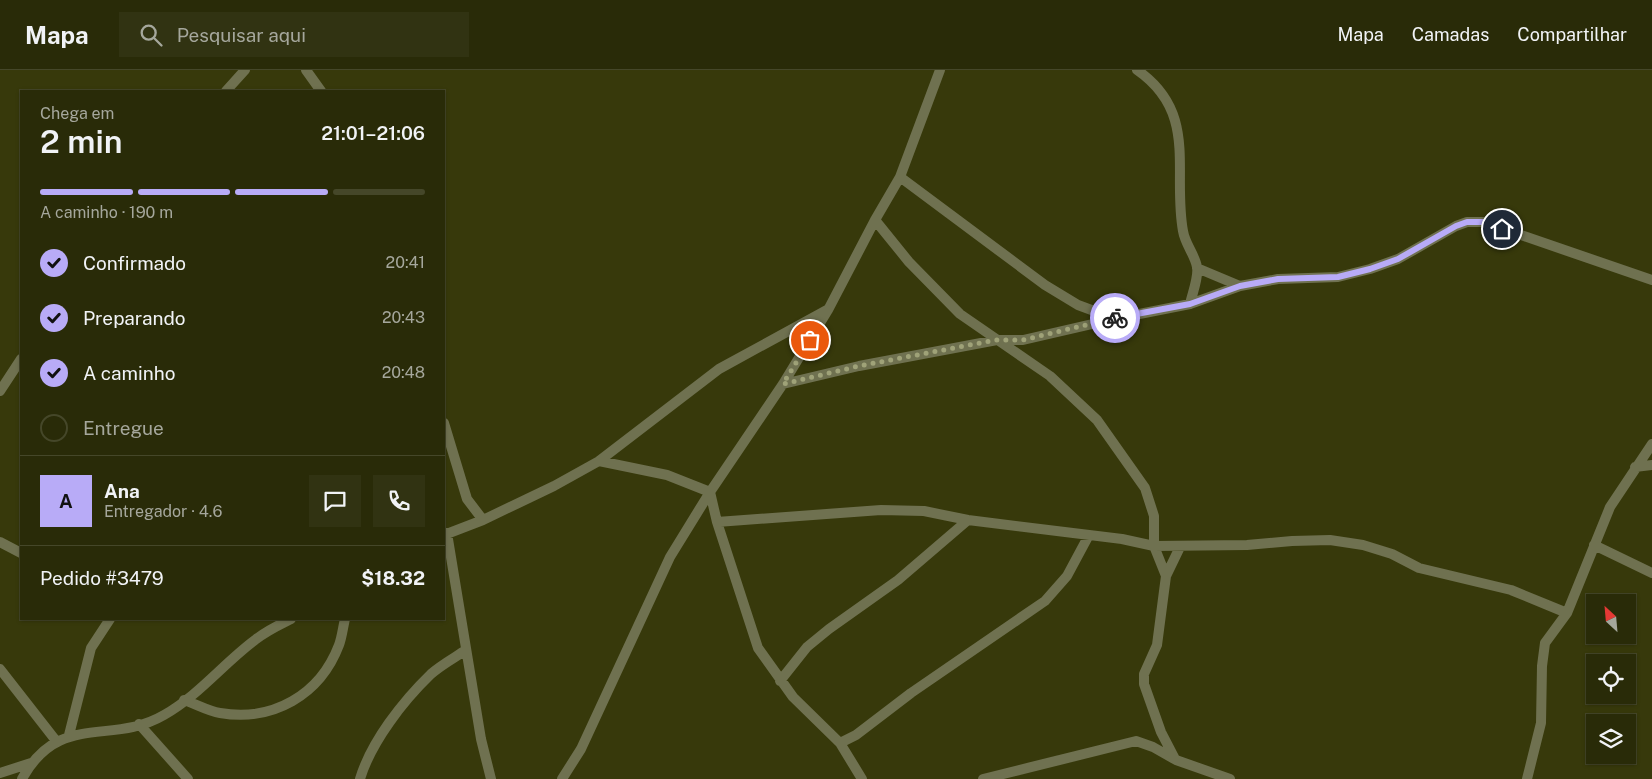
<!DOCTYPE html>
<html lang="pt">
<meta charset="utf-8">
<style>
:root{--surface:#292b08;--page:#313312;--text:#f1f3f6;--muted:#a5a79c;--line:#454729;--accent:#b8abf7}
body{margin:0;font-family:"Public Sans",sans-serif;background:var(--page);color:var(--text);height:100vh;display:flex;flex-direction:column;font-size:19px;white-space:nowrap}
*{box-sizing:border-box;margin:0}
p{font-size:16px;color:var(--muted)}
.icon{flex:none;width:28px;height:28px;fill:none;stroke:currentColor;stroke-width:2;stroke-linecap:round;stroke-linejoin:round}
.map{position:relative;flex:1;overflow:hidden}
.details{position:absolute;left:20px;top:20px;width:425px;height:530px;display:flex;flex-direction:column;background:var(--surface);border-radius:0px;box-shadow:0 1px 4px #0004,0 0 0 1px var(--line)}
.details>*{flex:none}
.needle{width:32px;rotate:334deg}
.buttons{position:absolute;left:1586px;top:524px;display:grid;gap:10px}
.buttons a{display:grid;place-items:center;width:50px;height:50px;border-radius:0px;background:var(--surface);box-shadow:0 1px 4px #0004,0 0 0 1px var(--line);font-size:25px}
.pin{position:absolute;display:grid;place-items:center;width:42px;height:42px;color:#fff;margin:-21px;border:2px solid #fff;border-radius:50%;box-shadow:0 1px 5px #0007}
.courier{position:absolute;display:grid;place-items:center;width:50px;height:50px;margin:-25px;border:4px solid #b8abf7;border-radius:50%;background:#fff;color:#222;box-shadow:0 1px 6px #0007}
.headline em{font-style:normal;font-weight:600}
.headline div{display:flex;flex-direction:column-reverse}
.headline{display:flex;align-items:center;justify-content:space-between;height:85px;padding:0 20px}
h1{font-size:32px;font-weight:600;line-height:38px}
.bar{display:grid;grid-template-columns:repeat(4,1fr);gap:8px 5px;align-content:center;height:60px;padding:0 20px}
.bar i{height:6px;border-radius:4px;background:var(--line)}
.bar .selected{background:var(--accent)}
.bar p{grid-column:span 4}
.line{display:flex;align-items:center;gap:12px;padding:0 20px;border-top:1px solid var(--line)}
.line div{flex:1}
.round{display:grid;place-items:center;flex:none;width:52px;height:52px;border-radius:0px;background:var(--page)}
ol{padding:0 20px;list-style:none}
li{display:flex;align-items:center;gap:15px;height:55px}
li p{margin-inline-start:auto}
li .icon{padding:5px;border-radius:50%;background:var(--accent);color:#111;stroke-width:4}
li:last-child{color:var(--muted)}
li i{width:28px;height:28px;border:2px solid var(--line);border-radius:50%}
header{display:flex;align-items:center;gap:30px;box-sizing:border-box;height:70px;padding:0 25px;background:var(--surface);border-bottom:1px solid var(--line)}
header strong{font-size:24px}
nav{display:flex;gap:28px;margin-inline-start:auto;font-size:18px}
.search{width:350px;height:45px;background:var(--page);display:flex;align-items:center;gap:12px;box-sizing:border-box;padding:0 18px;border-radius:0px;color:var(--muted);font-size:19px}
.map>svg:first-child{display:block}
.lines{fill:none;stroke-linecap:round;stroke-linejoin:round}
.street{stroke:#6f7150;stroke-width:10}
.done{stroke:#9fa278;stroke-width:5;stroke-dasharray:0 9}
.route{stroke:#b8abf7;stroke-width:6}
</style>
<header>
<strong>Mapa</strong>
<div class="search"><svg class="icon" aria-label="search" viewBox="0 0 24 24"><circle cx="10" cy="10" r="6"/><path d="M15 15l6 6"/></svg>Pesquisar aqui</div>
<nav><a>Mapa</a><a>Camadas</a><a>Compartilhar</a></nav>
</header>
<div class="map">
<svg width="1652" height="709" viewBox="0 0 1652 709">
<rect width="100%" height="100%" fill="#37390b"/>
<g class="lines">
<path class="street" d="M306,0L321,21
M1137,0C1199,43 1172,101 1183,161C1185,174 1195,185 1197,197C1199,207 1192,224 1190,234
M226,21L245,0
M900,107L1045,215L1078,235L1113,248
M875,150L909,192L960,244L1050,306L1097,350L1145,418L1154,446V476L1166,506
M1197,198L1240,216
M783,314L859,296L997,270H1023L1114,249L1190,234L1240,216L1278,209L1338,207L1370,199L1398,189L1456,156L1467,152H1483L1652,210
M0,321L21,289
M444,353L467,429L483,450
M599,391L667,405L710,422L717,452L758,578L793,627L840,673L862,709
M1635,397L1652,395
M717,452L881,440L924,441L968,450L1122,469L1154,476L1247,475L1292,471L1330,470L1363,475L1392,484L1419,498L1511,520L1567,543
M447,463L481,669L491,709
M444,465L483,450L554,416L599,391L719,299L827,240
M0,472L21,483
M1594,475L1652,503
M0,599L57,672
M780,611L807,577L829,559L898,510L968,450
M184,630C196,634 208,641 220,643C273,652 320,625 339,575C342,567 343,557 345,549
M139,654L188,709
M69,665L91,578L110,549
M840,673L856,665L911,623L1045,531L1067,506L1089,465
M1175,689L1161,662L1144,614V604L1157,575L1166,506L1180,477
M0,703L31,693
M22,709C59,641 111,676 164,645C198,626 224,593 255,570C266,561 279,555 291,549
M360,709C371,672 403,631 431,604C441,595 454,588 466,580
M562,709L581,679L670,487L710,422L783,314L828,240L875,150L900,107L940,0
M983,709L1136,671L1153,677L1176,690L1230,709
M1527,709L1541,653L1542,596L1545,573L1567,543L1610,437L1652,374"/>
</g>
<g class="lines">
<path class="done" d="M810,270L783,314L859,296L980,273L997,270H1023L1115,248"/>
<path class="route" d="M1115,248L1190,234L1240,216L1278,209L1338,207L1370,199L1398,189L1456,156L1467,152H1484L1502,159"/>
</g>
</svg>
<div class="buttons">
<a><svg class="needle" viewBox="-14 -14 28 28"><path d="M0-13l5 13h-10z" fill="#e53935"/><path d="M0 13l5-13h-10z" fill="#a5a79c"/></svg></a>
<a><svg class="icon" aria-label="locate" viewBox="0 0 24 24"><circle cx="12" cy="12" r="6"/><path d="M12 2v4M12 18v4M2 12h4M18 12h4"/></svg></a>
<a><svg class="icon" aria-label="layers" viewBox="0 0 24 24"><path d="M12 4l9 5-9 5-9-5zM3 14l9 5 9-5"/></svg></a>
</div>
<div class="pin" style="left:810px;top:270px;background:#ea580c"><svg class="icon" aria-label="bag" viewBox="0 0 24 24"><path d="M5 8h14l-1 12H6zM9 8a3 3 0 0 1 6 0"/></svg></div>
<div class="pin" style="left:1502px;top:159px;background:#1f2937"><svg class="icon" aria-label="home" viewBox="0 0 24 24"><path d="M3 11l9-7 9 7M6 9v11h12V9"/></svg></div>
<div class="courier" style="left:1115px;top:248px"><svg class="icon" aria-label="bike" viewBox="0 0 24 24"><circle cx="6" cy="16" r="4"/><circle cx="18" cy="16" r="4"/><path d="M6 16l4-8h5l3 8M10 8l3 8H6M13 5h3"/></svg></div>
<section class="details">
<div class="headline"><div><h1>2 min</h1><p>Chega em</p></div><em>21:01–21:06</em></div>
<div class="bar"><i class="selected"></i><i class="selected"></i><i class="selected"></i><i></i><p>A caminho · 190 m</p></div>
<ol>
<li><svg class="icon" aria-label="check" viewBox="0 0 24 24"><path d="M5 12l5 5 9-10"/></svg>Confirmado<p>20:41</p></li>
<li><svg class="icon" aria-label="check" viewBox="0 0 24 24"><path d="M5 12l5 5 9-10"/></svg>Preparando<p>20:43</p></li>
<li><svg class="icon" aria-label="check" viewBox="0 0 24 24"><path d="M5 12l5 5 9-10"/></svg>A caminho<p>20:48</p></li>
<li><i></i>Entregue</li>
</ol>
<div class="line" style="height:90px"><b class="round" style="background:var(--accent);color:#111">A</b><div><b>Ana</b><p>Entregador · 4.6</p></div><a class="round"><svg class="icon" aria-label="chat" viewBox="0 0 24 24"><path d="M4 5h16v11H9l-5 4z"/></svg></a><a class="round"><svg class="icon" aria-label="phone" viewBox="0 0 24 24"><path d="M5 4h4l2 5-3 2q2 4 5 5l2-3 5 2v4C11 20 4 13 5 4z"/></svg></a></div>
<div class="line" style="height:65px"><div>Pedido #3479</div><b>$18.32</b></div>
</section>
</div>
